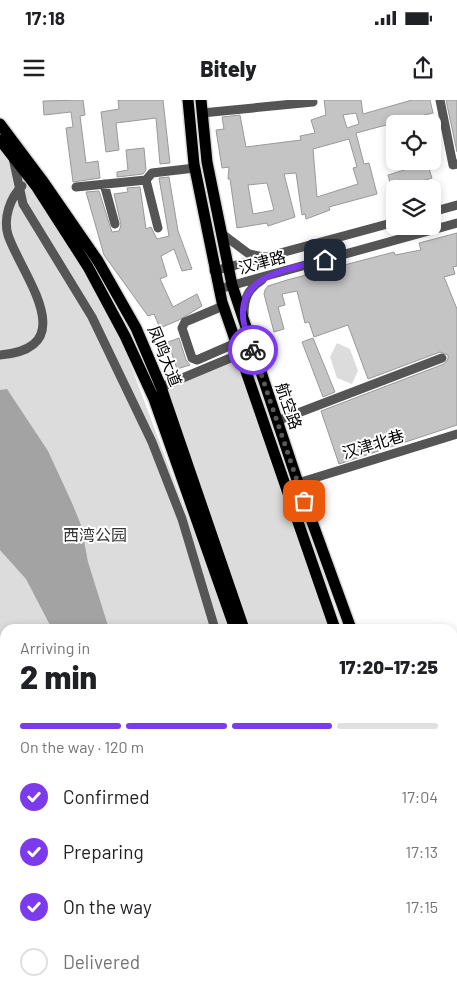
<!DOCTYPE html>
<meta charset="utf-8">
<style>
:root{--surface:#fff;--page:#f6f6f6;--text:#202124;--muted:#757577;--line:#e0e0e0;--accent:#7c3aed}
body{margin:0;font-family:Barlow,"Noto Sans SC",sans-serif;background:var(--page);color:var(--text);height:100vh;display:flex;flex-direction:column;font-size:19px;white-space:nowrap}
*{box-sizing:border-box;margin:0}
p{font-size:16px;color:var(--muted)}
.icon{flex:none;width:28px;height:28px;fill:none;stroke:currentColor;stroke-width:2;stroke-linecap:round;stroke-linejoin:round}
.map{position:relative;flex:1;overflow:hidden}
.drawer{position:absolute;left:0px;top:524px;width:458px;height:376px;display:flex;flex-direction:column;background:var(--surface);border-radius:15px 15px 0 0;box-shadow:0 2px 8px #0003}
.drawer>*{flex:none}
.tools{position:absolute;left:386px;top:15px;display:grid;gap:10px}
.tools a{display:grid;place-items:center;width:55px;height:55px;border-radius:8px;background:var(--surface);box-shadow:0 2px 8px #0003;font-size:25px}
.pin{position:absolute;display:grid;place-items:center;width:42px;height:42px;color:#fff;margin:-21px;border-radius:10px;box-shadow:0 2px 8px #0006}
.courier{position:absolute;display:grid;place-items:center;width:50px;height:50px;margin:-25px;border:4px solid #7c3aed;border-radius:50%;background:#fff;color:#222;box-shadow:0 1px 6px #0007}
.overview em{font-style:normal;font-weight:800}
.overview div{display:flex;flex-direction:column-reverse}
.overview{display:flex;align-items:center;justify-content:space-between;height:85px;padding:0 20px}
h1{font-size:32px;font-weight:800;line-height:38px}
.bar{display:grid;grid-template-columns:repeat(4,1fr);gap:8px 5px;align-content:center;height:60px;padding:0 20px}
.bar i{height:6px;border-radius:4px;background:var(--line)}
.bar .on{background:var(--accent)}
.bar p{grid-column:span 4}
ol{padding:0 20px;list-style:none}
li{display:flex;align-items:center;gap:15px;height:55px}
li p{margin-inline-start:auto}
li .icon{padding:5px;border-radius:50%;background:var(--accent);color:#fff;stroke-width:4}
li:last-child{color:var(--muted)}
li i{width:28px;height:28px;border:2px solid var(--line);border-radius:50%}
.status{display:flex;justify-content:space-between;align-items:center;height:35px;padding:0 25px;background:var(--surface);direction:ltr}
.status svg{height:14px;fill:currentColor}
header{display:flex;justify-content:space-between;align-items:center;height:65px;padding:0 20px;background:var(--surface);font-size:22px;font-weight:800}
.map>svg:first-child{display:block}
.green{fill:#dcdcdc}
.water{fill:#a3a3a3}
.building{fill:#c4c4c4;stroke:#999;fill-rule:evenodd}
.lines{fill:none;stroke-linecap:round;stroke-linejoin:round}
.major-casing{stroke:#dbdbdb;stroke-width:14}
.minor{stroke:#555;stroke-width:9}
.major{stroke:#000;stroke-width:11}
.done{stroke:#595959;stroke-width:5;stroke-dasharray:0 9}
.route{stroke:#7c3aed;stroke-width:6}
.labels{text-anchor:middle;stroke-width:4;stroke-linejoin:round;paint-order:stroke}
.street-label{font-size:16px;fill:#000;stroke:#fff}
.park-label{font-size:16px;fill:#333;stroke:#fff}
</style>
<div class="status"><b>17:18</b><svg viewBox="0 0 49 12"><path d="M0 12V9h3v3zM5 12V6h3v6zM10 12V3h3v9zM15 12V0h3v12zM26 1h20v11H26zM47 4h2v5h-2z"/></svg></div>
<header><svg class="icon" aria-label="menu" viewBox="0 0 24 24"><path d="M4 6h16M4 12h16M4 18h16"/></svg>Bitely<svg class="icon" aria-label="share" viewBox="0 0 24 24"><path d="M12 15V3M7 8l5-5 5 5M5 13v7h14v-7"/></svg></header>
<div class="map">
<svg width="457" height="899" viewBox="0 0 457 899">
<rect width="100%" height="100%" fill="#fff"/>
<path class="green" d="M0,17L53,86L119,234L230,529H5V895H365L367,899H0Z
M337,243L350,249L358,271L352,284L337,278L330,257Z
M240,254L336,529H244L161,287Z"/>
<path class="water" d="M7,289L48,351L72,403L81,425L88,462L109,529H52L26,479L0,450V290Z"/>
<path class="building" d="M83,0L85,15L80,16L86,63L98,61L100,78L73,82L66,28L73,27L71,12L44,15L43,1Z
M118,0H163L170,63L160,64L156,18L116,23L119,50L106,52L101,12L119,9Z
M324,0H361L363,14L412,0H430L433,13L424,15L426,24H410L409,19L356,33L364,64L369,63L377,94L329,107L330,110L306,119L305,114L302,115L296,73L284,74L295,117L268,126L267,123L237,128L230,79H228L229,67L222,68L216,30L224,29L222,17L240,15L246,47L301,40L300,36L315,33L311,20L326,15ZM356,13L359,24L347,28L343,15ZM349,39L357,67L353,68L358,84L317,97L313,49ZM267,83L274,110L253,114L248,85Z
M446,0H457V52Z
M144,48L146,70L143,74L117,77V72L128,70L126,50Z
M427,63L432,78L392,90L388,75Z
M169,77L178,131L192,169L182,171L174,149L161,156L167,176L160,179L173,207L197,194L202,206L179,220L160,228L154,214L148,216L104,155L86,92L99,91L112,132L119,131L121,125L114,94L128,92L127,88L140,87L146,129L151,127L157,139L169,136L159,78Z
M457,133V166L453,167L455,174L444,177L457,209V325L339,364L321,311L444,264L448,259V255L440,252L368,279L348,225L314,237L309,222L305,223L297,191L282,194L285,205L278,207L284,229L274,232L264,194L265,190L268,186L287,180L394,152L395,155L421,150L419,143Z
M179,238L186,260L190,265L177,269L168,242Z
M313,238L335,292L323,297L302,242Z"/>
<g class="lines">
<defs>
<path id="major" d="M188,0L194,64L222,202L335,529
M201,0L207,62L232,185L298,383L351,529
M0,24L42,80L98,161L136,228L161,287L244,529
M0,40L36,86L88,167L125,236L154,299L235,529
M452,812L457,825
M452,852L457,864
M336,895V899
M345,895L346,899"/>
</defs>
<use href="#major" class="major-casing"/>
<path class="minor" d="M440,0L453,65L457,64
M202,13L313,2
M13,58L23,104L92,217L152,342L182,419L215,529
M146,80L158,128
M104,84L115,124
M76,87L146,80L152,73L195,68
M432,112L457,105
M221,133L249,154L264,157
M214,171L395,122
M219,189L457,123
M223,206L185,222L182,228L192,258L197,260L236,243
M244,214C244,198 248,189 262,180
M0,255C84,248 21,174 8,135C3,118 10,98 22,86
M161,287L240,254
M277,321L442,258
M298,383L457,334
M452,734L457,732
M452,746L457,744
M318,895L319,899"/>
<use href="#major" class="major"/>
</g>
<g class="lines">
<path class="done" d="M253,250L304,401"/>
<path class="route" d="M253,250C250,241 246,232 244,224C234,174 291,169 325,160"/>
</g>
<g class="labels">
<g class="street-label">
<text transform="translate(262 162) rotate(-15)" y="6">汉津路</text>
<text transform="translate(165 256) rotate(68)" y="6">凤鸣大道</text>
<text transform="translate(289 306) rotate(71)" y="6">航空路</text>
<text transform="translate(373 344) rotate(-17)" y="6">汉津北巷</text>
</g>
<g class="park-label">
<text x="95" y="441">西湾公园</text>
</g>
</g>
</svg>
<div class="tools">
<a><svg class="icon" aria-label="locate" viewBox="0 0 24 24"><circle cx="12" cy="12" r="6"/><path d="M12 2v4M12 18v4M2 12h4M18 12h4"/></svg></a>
<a><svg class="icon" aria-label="layers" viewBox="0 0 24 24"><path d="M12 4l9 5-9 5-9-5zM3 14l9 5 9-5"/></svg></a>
</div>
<div class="pin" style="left:304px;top:401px;background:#ea580c"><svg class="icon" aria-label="bag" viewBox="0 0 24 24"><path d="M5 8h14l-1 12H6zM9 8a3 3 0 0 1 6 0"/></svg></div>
<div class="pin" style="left:325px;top:160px;background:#1f2937"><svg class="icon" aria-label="home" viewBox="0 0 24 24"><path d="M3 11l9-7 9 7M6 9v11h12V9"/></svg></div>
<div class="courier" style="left:253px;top:250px"><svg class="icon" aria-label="bike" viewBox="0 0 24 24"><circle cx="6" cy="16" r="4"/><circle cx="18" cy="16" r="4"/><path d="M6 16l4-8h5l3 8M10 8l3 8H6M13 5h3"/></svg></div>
<section class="drawer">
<div class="overview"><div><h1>2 min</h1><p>Arriving in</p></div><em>17:20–17:25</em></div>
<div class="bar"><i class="on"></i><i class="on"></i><i class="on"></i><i></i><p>On the way · 120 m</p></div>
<ol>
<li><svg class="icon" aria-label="check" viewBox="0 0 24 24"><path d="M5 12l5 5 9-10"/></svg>Confirmed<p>17:04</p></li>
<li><svg class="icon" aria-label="check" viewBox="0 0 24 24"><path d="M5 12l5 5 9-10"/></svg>Preparing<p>17:13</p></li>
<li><svg class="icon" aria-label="check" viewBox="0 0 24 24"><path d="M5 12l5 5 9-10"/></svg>On the way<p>17:15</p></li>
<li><i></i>Delivered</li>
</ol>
</section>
</div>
